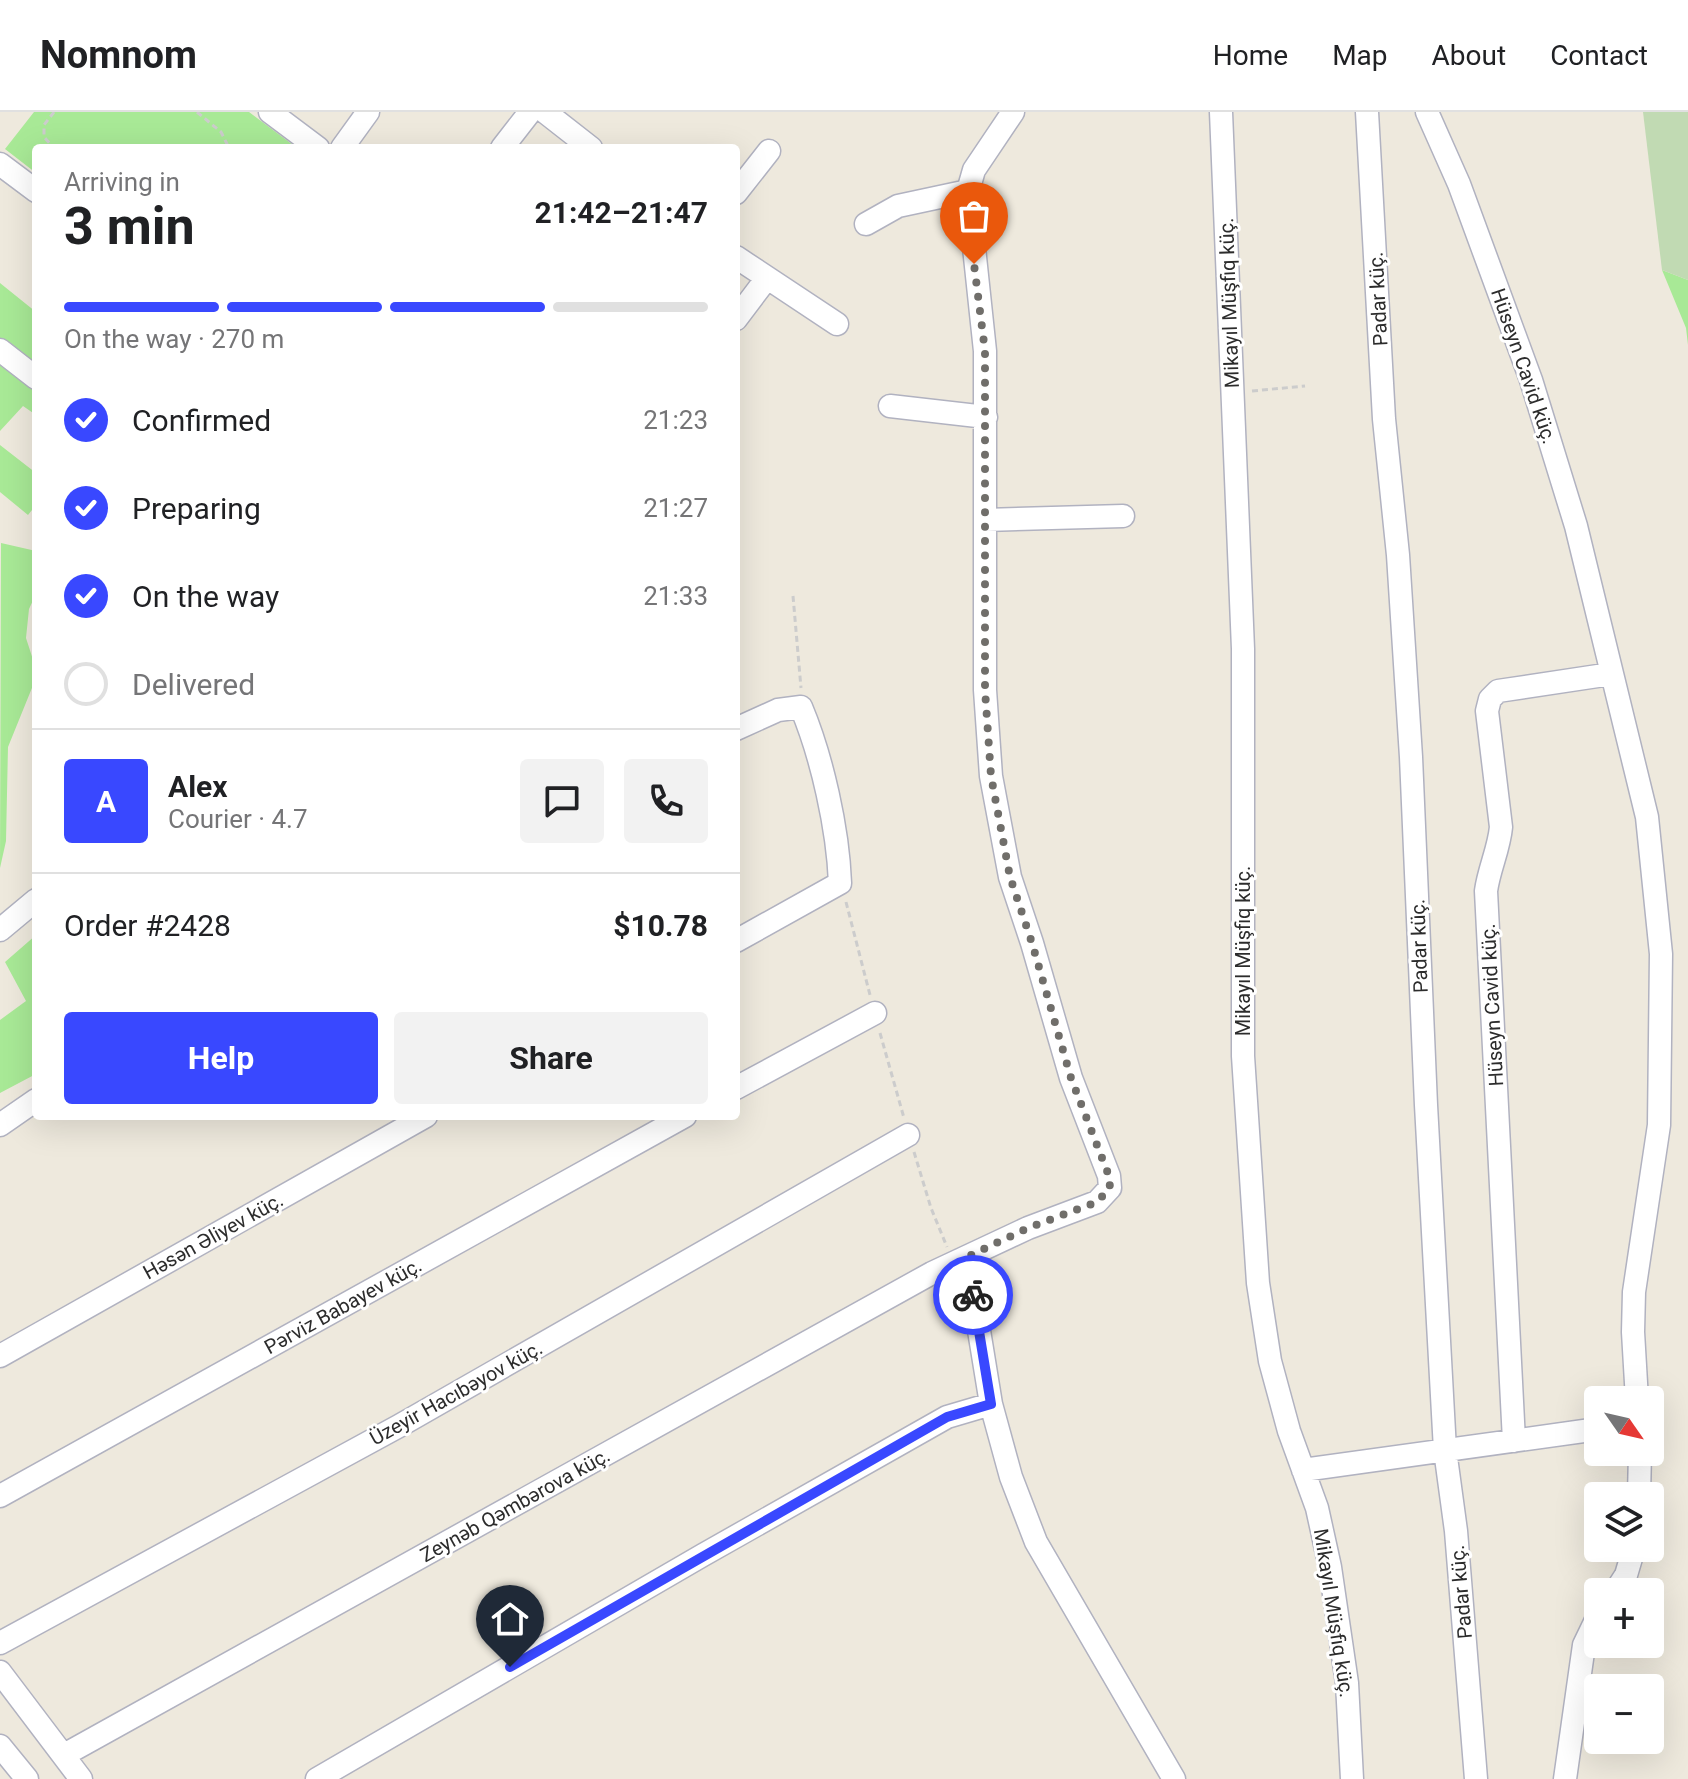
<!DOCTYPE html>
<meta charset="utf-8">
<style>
:root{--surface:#fff;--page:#f2f2f2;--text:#202124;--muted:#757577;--line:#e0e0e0;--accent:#3948ff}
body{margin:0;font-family:Roboto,sans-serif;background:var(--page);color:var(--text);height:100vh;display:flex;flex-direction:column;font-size:30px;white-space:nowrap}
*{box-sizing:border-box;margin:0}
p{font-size:26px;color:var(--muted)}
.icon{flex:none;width:44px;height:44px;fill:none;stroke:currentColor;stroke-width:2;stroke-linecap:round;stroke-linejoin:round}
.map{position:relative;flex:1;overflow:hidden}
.details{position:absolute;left:32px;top:32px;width:708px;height:976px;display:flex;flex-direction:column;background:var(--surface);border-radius:8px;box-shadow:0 8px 32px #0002}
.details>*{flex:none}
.needle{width:52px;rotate:124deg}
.fabs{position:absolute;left:1584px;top:1274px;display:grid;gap:16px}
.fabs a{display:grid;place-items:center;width:80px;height:80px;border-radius:8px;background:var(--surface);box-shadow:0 8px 32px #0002;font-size:40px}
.pin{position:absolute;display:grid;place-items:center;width:68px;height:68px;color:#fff;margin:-82px -34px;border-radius:50% 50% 50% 0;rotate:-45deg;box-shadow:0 0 8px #0007}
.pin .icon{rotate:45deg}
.courier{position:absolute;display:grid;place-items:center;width:80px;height:80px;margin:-40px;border:6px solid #3948ff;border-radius:50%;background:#fff;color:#222;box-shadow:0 2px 10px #0007}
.summary em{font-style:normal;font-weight:700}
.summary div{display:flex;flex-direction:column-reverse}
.summary{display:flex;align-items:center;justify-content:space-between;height:136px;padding:0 32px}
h1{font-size:52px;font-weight:700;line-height:60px}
.bar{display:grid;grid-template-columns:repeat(4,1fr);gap:12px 8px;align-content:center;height:96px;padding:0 32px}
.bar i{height:10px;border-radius:6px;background:var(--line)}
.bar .on{background:var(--accent)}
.bar p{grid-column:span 4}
.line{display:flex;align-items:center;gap:20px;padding:0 32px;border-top:2px solid var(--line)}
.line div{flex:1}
.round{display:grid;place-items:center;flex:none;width:84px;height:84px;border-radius:8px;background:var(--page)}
ol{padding:0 32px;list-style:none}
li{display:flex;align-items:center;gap:24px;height:88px}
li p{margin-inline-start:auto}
li .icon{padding:8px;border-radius:50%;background:var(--accent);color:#fff;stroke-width:4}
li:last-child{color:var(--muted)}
li i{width:44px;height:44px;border:4px solid var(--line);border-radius:50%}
.primary-button{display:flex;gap:16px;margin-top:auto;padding:16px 32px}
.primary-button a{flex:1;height:92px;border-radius:8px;background:var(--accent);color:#fff;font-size:32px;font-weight:700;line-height:92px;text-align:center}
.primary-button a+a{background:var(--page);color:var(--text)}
header{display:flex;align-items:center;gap:48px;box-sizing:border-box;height:112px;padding:0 40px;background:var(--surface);border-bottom:2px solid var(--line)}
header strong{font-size:38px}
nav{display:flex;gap:44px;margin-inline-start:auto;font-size:28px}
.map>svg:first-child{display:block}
.green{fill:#a8e996}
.cemetery{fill:#c1dab3}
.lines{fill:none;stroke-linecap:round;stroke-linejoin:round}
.minor-casing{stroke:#b1b2c0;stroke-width:25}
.path{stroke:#ccc;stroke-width:3;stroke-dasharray:6 4;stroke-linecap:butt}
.minor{stroke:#fff;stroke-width:22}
.done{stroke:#706e6a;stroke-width:8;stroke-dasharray:0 14.4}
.route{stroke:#3948ff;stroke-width:10}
.labels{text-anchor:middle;stroke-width:6;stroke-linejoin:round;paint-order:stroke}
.street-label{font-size:20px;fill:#2c2c2c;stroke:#fff}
</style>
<header>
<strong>Nomnom</strong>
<nav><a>Home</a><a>Map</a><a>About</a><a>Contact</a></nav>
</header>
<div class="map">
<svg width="1688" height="1667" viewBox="0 0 1688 1667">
<rect width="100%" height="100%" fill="#eee9dd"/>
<path class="green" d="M34,0H249L297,36H36V61L5,37Z
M1662,158L1688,168V233L1686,216Z
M0,171L36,200V303L23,294L0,319Z
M0,333L36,361V393L28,403L0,380Z
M1,431L36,439V482L29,497L26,526L36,557V566L8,635L6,729L0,756Z
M36,823V962L0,981V908L26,889L5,850Z"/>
<path class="cemetery" d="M1643,0H1688V168L1662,158Z"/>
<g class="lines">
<defs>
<path id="minor" d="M270,0L318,36
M545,0L591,36
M1221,0L1243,537V944L1258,1171L1270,1249L1289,1319L1317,1396L1330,1455L1347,1571L1352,1667
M1367,0L1384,307L1398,443L1411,645L1426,993L1445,1338L1456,1419L1476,1667
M1427,0L1459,72L1531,268L1576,414L1647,705L1661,842L1659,1013L1634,1180L1633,1220L1637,1288
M342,36L368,0
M502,36L530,0
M0,52L36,79
M736,81L769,39
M866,112L898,94L968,79
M736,145L837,212
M736,207L767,166
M0,238L36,266
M890,294L986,305
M985,408L1123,404
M736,617L778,598L801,595C822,645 838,717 840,771L736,829
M0,818L36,788
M736,976L875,901
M0,1013L36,988
M967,1145L991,1292L1011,1365L1036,1430L1174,1667
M0,1244L426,1004
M1514,1329L1486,779C1489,757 1499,737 1501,715L1487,599L1490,587L1498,579L1611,562
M1303,1358L1598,1317
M0,1384L685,1004
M1639,1384L1640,1340
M1615,1480L1626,1463L1634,1436
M0,1531L399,1314L908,1023
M0,1560L81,1667
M0,1634L27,1667
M64,1643L932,1161L1028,1116L1097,1090L1110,1076L1109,1064L1071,966L1032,831L1010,765L991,664L985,578V239L968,79L974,58L1013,0
M317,1667L703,1443L947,1305L991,1292
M1565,1667L1584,1533L1598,1504"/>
</defs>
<use href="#minor" class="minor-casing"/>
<path class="path" d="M54,0L44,13V25L54,36
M197,0L221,20L229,36
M1252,279L1305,274
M793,484L801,576
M846,790L870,883
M880,921L904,1006
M914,1040L931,1096L947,1135"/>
<use href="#minor" class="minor"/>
</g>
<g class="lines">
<path class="done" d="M973,1183L967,1145L1028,1116L1097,1090L1110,1076L1109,1064L1071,966L1032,831L1010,765L991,664L985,578V239L974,152"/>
<path class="route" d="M510,1555L947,1305L991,1292L973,1183"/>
</g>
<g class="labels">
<g class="street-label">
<text transform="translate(1378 187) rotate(-93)" y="7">Padar küç.</text>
<text transform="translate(1229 191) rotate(-92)" y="7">Mikayıl Müşfiq küç.</text>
<text transform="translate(1524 254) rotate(71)" y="7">Hüseyn Cavid küç.</text>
<text transform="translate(1419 834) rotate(-92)" y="7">Padar küç.</text>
<text transform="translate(1243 839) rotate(-90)" y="7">Mikayıl Müşfiq küç.</text>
<text transform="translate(1492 893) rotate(-93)" y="7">Hüseyn Cavid küç.</text>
<text transform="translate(213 1124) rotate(-29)" y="7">Həsən Əliyev küç.</text>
<text transform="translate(343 1194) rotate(-29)" y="7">Pərviz Babayev küç.</text>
<text transform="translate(456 1281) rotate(-29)" y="7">Üzeyir Hacıbəyov küç.</text>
<text transform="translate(515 1393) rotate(-29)" y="7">Zeynəb Qəmbərova küç.</text>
<text transform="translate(1461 1480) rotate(-95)" y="7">Padar küç.</text>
<text transform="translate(1334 1501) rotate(81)" y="7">Mikayıl Müşfiq küç.</text>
</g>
</g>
</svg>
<div class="fabs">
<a><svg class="needle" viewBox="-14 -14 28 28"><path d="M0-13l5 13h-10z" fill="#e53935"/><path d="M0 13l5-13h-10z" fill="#757577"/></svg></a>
<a><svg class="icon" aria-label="layers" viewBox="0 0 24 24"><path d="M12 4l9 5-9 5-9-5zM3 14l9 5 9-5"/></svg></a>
<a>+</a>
<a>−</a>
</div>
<div class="pin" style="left:974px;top:152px;background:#ea580c"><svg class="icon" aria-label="bag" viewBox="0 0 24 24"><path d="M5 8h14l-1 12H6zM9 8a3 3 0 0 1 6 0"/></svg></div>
<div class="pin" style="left:510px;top:1555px;background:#1f2937"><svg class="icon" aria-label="home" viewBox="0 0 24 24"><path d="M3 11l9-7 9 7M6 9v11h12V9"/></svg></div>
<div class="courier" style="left:973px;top:1183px"><svg class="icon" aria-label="bike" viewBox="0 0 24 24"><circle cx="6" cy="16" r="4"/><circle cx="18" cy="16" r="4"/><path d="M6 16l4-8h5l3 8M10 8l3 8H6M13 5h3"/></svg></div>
<section class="details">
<div class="summary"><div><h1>3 min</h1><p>Arriving in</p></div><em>21:42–21:47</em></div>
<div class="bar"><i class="on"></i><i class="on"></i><i class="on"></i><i></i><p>On the way · 270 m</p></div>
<ol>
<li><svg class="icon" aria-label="check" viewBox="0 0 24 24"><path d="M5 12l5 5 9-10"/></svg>Confirmed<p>21:23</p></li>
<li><svg class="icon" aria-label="check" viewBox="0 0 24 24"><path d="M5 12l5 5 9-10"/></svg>Preparing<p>21:27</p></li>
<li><svg class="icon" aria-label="check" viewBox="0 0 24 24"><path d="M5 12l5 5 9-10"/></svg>On the way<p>21:33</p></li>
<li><i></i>Delivered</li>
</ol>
<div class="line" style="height:144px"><b class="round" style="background:var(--accent);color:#fff">A</b><div><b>Alex</b><p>Courier · 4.7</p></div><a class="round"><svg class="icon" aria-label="chat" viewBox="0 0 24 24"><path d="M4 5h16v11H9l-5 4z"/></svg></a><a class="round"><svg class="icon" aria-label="phone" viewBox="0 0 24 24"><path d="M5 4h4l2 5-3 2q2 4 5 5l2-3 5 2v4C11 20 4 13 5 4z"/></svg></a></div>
<div class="line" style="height:104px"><div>Order #2428</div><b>$10.78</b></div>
<div class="primary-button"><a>Help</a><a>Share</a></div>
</section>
</div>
